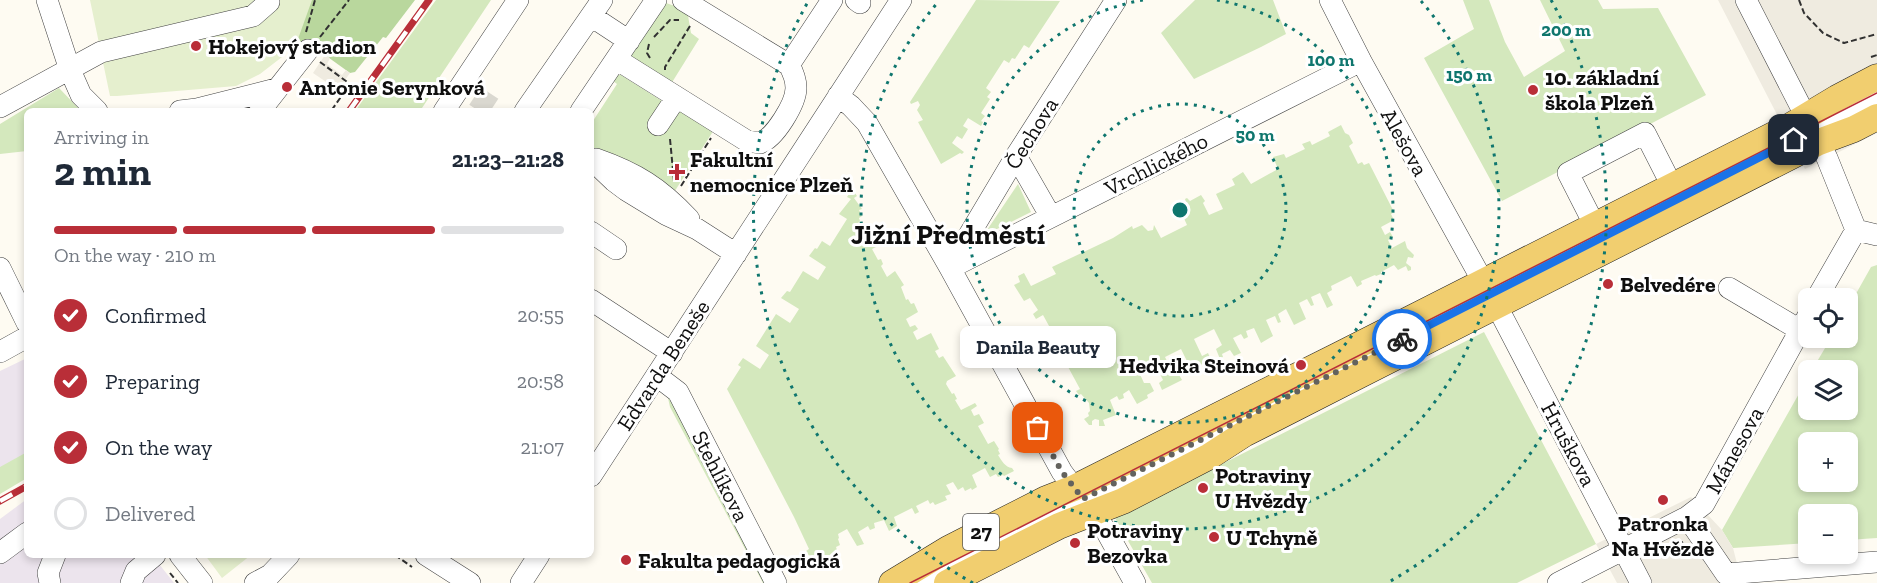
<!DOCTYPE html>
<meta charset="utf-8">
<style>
:root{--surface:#fff;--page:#f2f2f3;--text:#1f2937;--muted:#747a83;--line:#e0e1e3;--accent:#b92e38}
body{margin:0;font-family:"Zilla Slab",serif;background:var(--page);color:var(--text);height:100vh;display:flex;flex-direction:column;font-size:22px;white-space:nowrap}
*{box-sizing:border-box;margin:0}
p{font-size:20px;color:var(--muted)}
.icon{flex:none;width:33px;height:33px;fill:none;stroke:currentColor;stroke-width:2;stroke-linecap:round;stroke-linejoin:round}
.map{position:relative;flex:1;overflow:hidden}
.details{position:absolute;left:24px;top:108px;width:570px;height:450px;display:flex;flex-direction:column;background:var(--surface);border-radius:9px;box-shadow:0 3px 9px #0003}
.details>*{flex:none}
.controls{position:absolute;left:1798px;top:288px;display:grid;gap:12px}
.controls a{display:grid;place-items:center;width:60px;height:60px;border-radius:9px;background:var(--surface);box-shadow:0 3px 9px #0003;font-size:30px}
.pin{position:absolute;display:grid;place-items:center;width:51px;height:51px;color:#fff;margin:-26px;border-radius:12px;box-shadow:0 3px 9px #0006}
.courier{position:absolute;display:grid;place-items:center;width:60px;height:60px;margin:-30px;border:4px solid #1a73e8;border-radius:50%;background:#fff;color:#222;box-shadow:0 2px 8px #0007}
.bubble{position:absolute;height:42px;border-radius:9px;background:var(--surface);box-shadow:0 3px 9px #0003;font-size:20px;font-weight:700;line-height:42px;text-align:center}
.headline em{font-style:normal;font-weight:700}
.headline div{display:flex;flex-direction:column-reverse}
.headline{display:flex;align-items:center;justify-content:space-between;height:102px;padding:0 30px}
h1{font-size:39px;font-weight:700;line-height:45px}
.bar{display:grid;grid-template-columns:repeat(4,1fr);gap:9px 6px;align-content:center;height:72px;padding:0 30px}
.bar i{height:8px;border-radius:4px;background:var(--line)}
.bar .selected{background:var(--accent)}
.bar p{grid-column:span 4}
ol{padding:0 30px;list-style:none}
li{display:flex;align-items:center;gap:18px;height:66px}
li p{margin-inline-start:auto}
li .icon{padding:6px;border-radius:50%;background:var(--accent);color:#fff;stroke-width:4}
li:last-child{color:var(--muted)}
li i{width:33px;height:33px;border:3px solid var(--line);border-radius:50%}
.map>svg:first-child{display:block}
.industrial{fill:#ece4ed}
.green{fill:#d4e8bd;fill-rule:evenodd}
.forest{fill:#b9d79d}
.pitch{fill:#e5efce}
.plaza{fill:#efebe0}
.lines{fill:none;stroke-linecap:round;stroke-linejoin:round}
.minor-tunnel{stroke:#dad8d0;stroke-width:21;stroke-dasharray:21 10;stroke-linecap:butt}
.minor-casing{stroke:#424242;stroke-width:22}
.major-casing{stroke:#202020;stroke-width:27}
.path{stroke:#313131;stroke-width:2;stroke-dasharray:6 3;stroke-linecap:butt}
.minor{stroke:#fff;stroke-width:21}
.major{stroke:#f1ce6f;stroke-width:26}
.tram{stroke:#b92e38;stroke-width:1.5}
.rail-casing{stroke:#b92e38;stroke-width:7}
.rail{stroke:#fff;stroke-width:4.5;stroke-dasharray:14;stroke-linecap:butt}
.done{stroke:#63625e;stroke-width:6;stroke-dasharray:0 10.8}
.route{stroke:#1a73e8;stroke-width:8}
.ring{fill:none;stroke:#0f766e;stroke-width:3;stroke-dasharray:3 6}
.poi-dot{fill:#b92e38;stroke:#fff;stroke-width:2}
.labels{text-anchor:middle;stroke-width:6;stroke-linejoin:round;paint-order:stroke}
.shield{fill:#fff;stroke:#575757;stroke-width:1.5}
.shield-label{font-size:21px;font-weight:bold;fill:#0f0f0f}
.poi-label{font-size:22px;font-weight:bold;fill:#0f0f0f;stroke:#fff;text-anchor:start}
.street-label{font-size:22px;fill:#0f0f0f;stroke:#fff}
.district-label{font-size:28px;font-weight:bold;fill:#0f0f0f;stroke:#fff}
.centre{fill:#0f766e;stroke:#fff;stroke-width:3}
.ring-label{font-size:18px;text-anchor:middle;font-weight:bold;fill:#0f766e;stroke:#fff;stroke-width:6;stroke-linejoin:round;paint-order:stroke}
</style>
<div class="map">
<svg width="1877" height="583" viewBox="0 0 1877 583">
<rect width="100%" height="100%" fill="#fefbf2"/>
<path class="industrial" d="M27,358V470L0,487V371Z
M27,499V555H152L174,583H0V519Z"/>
<path class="green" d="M436,0H491L435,84L436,87L420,111H355Z
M976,0L1060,1L1029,48L1024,45L1015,59L1012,58L1009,63L1004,60L986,88L991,92L987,97L990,99L981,113L985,116L981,121L983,122L981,126L968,118L963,126L968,129L962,139L957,136L952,143L964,152L962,154L960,153L941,164L918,122L923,120L917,110L920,105L918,101L911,104L910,102Z
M1195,0H1273L1286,34L1261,47L1194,79L1161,33Z
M1463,0H1489L1505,42L1524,77L1565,51L1540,0H1598L1603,9L1658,8L1706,95L1502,201L1424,58L1474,29Z
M666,3L687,10L691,33L699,39L671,84L633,61L630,50L661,4Z
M613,75H621L673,108L711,125L712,133L671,197L591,147V124L617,84L609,78Z
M59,88L81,111H27V151L0,154V124Z
M1341,125L1345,133L1349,135L1353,143L1349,146L1358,164L1362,162L1364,165L1369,163L1394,212L1391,214L1394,220L1381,227L1385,235L1390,232L1393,237L1388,240L1392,248L1405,241L1407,248L1414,255L1413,258L1408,257L1406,263L1411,267V270L1408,271L1406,266L1398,270L1394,265L1381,272V274L1376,276L1375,275L1361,281L1362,284L1357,287L1351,276L1331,286L1332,290L1327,293L1333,305L1327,308L1320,293L1311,297L1314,305L1311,306L1307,299L1299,303L1306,319L1294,325L1286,309L1278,314L1281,322L1278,323L1275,316L1266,320L1273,336L1261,343L1254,328L1246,331L1248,337L1244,339L1241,334L1233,338L1241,353L1234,356L1230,350L1222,354L1223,357L1220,359L1216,349L1222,345L1214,329L1194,339L1202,356L1208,353L1211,360L1200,365L1197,362L1185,369L1184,366L1187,361L1181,349L1165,357L1174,375L1178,373L1182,380L1162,390L1159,383L1163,380L1154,362L1138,370L1144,383H1150L1154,391L1147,395L1148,398L1137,404L1129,390L1123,394L1124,398L1119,400L1117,396L1110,400L1116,415L1103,420L1105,426H1099V420L1095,419L1092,421V425H1089L1084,419L1089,416L1088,413L1090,411L1089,403L1081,394L1079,395L1076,391L1080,389L1067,365L1062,367L1045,341L1054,335L1043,315L1036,319L1033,314L1038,310L1030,298L1024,301L1014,285L1020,282L1018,276L1024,273L1031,286L1056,274L1052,267L1113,238L1132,226L1133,229L1142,225L1148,231L1153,230L1154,225L1161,238L1187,225L1181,212L1185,213L1189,211L1185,199L1187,198L1190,201L1201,195L1205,201L1203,203L1209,215L1223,209L1216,194L1235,185L1232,179L1243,172L1251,184L1278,169L1273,157L1284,154L1286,158L1305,149L1302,144L1310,141L1312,145L1330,136L1328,132Z
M1018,184L1031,212L983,236Z
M855,193L857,196L854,198L862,209L859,210L862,216L859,218L860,221L857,224L863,235L874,230L880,245L872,249L878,260L881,259L883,264L881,266L887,277L895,271L904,285L901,287L906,300L908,299L911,304L914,303L918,312L906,319L910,327L915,325L918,329L913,332L917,340L931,333L939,349L935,351L939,358L943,356L956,376L947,381L946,384L952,394L954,393L957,399L955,400L961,410L975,403L977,406L971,410L974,416L979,414L984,423L978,426L988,444L994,441L999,449L998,450L1000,454L998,455C1002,461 1005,467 1012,468L1014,471L1004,476L1003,475L998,477L996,474L990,477L985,468L972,475L977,487L972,490L971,488L965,491L963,487L958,490L953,482L946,485L951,494L945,496L947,500L935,505L933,502L930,504L928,500L916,506L919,512L915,514L912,508L894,517L897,526L889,531L884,520L874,523L875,528L870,530L868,526L858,532L864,544L857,546L847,529L838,534L839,538L838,539L840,545L836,547L837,550L827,557L828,559L821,562L822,565L816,568L810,565L807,559L810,557L806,551L809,549L794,517L727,389L741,367L738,365L743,358L760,369L769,355L756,346L776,314L790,323L799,309L781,298L787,291L790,292L803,271L818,280L826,267L809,256L815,248L817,249L822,241L830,246L847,219L839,214L851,199L847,197L849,194Z
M1877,265V538L1848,540V514H1809V543L1733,548L1722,530L1809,376V410H1848V370H1812L1831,338H1848V308L1871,267ZM1809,442H1848V482H1809Z
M1484,332L1596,544L1517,583H1152L1115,518Z
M670,393L766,583H763L670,407L668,398Z
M27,452V478L0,494V467Z"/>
<path class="forest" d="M293,0H415L386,38L383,37L355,72L350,73L325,55L269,39Z"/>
<path class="pitch" d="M90,0H312L298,39L282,57L260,74L236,86L117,96H110Z
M205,555H251L222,578Z"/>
<path class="plaza" d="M1718,0H1877V133L1805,169Z
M325,55L330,58L327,64L342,75L346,70L350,73L338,90L313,73Z
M1691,497L1722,530L1733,548L1742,583H1617L1596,544Z"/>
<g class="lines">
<path class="minor-tunnel" d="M475,96L498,111"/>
<defs>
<path id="minor" d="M47,0L70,70L81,95L97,111
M856,0L860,3
M1330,0L1361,61L1502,316L1641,583
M1746,0L1827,158L1856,230
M591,16L629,41
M616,59L747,141L760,143C775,138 796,103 796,88C796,80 793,72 789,65L683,0
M789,65L832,0
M838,96L851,106L867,123L950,268L1062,472L1105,529L1135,583
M0,107L101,52L253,16L269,2
M180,111L197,109L276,89
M260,111L308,50
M444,111L518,0
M525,111L602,0
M581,111L656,0
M658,125L676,98
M1016,156L1051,217
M591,159L614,181L626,190L667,215L697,229L736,254
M596,159C636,173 660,188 689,219
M1595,226L1568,173L1645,133L1672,186
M1856,230L1877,235
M591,232L616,249
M950,267L1016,156L1116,0
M0,268L27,323
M950,268L1361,61
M1729,288L1800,330
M1817,298L1856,230
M591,300L672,353
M0,352L27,337
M657,376L678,392L776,583
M591,476L901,0
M1687,517L1726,574
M0,553L27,533
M180,555L202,583
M426,555L470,583
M1726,574L1877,562
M50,583L48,573L55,555
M131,583L136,571L155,555
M255,583L270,575L289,555
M521,583L539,555
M917,583L1877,98
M1558,583L1687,517L1704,504L1809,314"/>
<path id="major" d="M892,583L948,549L1046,499L1074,488L1339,355L1787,128L1837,98L1877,77
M947,583L1059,526L1123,501L1210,456L1244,434L1352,379L1819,142L1854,129L1877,117"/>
</defs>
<use href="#minor" class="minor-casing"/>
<use href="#major" class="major-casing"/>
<path class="path" d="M1799,0L1804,13L1823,33L1844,43L1877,34
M306,32L315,0
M320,37L349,0
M654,37L670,20H679
M649,44L647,53L650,58
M1871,57L1877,55
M320,62L350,84L331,111
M665,70V67L690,26
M670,139L674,181
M681,186L711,138
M1663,550L1683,542
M395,555L412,567
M170,573L178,583"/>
<use href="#minor" class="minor"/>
<use href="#major" class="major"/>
<path class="tram" d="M910,583L1877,93"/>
<defs>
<path id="rail" d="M349,111L429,0
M0,501L27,486"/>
</defs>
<use href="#rail" class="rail-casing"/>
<use href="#rail" class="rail"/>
</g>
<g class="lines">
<path class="done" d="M1038,428L1062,472L1083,499L1402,339"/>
<path class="route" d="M1402,339L1794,140"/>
</g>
<g class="ring">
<circle cx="1180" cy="210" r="106"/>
<path d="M1217 0A213 213 0 1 1 1143 0"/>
<path d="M1421 1A319 319 0 1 1 939 1"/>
<path d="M973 583A426 426 0 0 1 809 0M1551 0A426 426 0 0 1 1387 583"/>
</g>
<g class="poi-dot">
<circle cx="196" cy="46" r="6"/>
<circle cx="287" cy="87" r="6"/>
<circle cx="1533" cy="90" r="6"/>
<path d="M674 163h6v6h6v6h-6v6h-6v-6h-6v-6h6z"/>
<circle cx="1608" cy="284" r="6"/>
<circle cx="1301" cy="365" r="6"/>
<circle cx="1203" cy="488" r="6"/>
<circle cx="1663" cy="500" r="6"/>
<circle cx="1214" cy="537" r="6"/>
<circle cx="1075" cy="543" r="6"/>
<circle cx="626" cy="560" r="6"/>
</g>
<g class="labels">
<rect class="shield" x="963" y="514" width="36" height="36" rx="4.5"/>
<g class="shield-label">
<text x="981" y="539">27</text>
</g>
<g class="poi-label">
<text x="208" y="54">Hokejový stadion</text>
<text x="1545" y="85">10. základní<tspan x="1545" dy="25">škola Plzeň</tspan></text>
<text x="299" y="95">Antonie Serynková</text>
<text x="690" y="167">Fakultní<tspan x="690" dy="25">nemocnice Plzeň</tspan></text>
<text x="1620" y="292">Belvedére</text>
<text x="1289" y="373" text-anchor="end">Hedvika Steinová</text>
<text x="1215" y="483">Potraviny<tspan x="1215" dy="25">U Hvězdy</tspan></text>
<text x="1663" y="531" text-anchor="middle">Patronka<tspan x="1663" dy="25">Na Hvězdě</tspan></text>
<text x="1087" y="538">Potraviny<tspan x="1087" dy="25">Bezovka</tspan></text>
<text x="1226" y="545">U Tchyně</text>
<text x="638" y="568">Fakulta pedagogická</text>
</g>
<g class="street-label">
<text transform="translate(1031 133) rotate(-58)" y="8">Čechova</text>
<text transform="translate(1405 142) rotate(61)" y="8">Alešova</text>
<text transform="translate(1156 164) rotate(-27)" y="8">Vrchlického</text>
<text transform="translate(663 365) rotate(-57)" y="8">Edvarda Beneše</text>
<text transform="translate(1569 444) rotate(62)" y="8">Hruškova</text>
<text transform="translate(1734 450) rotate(-61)" y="8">Mánesova</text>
<text transform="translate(721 476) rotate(63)" y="8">Stehlíkova</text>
</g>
<g class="district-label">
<text x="948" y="244">Jižní Předměstí</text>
</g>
</g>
<circle cx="1180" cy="210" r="9" class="centre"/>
<g class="ring-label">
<text x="1566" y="36">200 m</text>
<text x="1331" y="66">100 m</text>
<text x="1469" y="81">150 m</text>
<text x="1255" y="141">50 m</text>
</g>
</svg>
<div class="controls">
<a><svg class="icon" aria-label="locate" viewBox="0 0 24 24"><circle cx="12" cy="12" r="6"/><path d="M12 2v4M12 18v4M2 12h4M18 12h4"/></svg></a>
<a><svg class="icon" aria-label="layers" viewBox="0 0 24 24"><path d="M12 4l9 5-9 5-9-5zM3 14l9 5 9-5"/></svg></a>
<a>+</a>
<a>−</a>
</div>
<div class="pin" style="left:1038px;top:428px;background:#ea580c"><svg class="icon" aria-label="bag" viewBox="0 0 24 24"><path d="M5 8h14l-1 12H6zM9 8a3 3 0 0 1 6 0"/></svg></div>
<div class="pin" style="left:1794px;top:140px;background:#1f2937"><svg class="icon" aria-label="home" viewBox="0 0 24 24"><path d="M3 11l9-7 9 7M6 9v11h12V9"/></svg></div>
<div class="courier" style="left:1402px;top:339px"><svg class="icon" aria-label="bike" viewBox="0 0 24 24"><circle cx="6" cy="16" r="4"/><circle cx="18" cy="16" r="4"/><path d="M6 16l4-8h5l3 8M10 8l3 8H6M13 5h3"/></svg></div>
<div class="bubble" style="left:960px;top:326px;width:156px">Danila Beauty</div>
<section class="details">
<div class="headline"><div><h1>2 min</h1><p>Arriving in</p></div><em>21:23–21:28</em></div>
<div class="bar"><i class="selected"></i><i class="selected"></i><i class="selected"></i><i></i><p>On the way · 210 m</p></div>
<ol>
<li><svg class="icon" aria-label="check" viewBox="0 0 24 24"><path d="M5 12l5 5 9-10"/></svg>Confirmed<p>20:55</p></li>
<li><svg class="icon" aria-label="check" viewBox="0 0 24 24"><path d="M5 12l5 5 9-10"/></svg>Preparing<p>20:58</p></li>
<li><svg class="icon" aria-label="check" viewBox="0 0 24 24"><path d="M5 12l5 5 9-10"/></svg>On the way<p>21:07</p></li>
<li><i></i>Delivered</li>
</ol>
</section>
</div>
